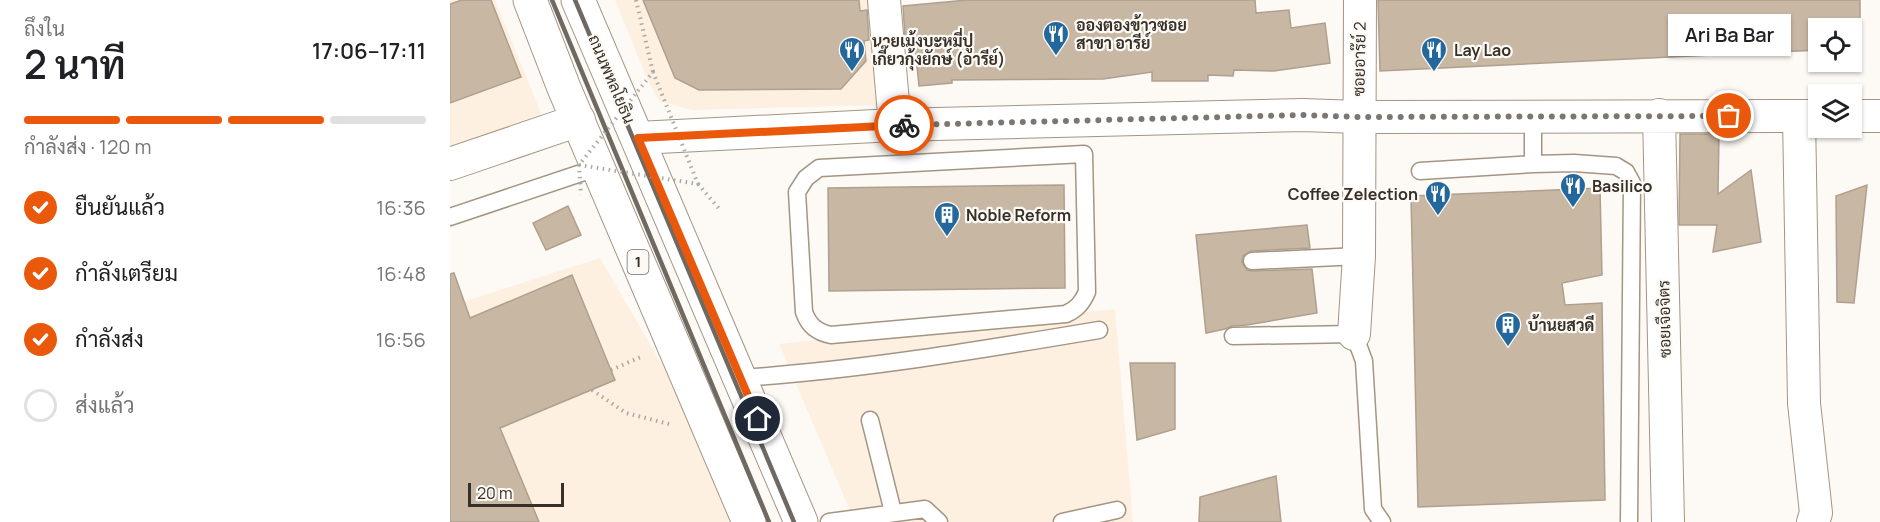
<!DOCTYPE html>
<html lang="th">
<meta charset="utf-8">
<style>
:root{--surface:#fff;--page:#f2f2f2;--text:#202124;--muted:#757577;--line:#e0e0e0;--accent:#ea580c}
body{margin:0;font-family:Manrope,Sarabun,sans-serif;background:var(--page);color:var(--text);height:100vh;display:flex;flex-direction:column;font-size:22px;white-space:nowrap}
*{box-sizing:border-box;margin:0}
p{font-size:20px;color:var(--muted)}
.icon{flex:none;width:33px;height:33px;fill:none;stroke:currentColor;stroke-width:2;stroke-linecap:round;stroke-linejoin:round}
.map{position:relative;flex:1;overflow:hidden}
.side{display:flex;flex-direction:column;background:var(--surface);width:450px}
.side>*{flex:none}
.fabs{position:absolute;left:1358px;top:18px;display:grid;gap:12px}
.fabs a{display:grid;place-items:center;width:54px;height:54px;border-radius:0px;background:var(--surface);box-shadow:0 2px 4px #0004;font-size:30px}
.scale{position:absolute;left:18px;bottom:15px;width:96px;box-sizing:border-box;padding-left:6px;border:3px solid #363028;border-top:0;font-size:16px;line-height:21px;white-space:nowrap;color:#363028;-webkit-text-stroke:4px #fdf9f5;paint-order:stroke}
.pin{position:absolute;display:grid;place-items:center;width:51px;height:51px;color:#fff;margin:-26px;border:3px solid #fff;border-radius:50%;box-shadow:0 2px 6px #0007}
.courier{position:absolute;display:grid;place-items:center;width:60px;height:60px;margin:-30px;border:4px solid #ea580c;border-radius:50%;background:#fff;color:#222;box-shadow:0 2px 8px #0007}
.bubble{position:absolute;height:42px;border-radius:0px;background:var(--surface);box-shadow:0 2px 4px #0004;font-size:20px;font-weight:600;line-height:42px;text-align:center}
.summary em{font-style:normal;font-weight:600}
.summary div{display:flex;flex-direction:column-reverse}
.summary{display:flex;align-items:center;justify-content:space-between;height:102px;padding:0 24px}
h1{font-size:39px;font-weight:600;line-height:45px}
.bar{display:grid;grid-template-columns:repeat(4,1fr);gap:9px 6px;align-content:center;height:72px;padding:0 24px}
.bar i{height:8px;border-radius:4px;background:var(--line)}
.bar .active{background:var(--accent)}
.bar p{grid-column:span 4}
ol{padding:0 24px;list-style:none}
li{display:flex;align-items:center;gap:18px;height:66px}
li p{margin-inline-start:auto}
li .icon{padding:6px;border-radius:50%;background:var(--accent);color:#fff;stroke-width:4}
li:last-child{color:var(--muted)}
li i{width:33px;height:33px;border:3px solid var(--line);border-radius:50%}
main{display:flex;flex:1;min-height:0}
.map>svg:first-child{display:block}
.built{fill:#fdf0e0}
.building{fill:#c7b7a3;stroke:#afa08d;stroke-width:1.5}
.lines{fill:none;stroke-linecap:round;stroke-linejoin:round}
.lane-casing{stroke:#a49582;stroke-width:19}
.street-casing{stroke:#a49582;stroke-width:34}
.primary-casing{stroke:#a49582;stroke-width:35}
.path{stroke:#ada8a3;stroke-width:4;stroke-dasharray:1.5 4.5;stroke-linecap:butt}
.lane{stroke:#fff;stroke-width:16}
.street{stroke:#fff;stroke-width:32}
.primary{stroke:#fff;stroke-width:33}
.rail{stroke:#6f6962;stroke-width:4.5}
.path-bridge{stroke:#ada8a3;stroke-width:4;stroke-dasharray:1.5 4.5;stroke-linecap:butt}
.done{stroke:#7c7670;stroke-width:6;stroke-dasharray:0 10.8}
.route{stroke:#ea580c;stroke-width:8}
.labels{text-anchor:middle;stroke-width:4.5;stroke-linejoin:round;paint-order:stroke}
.shield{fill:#fdf9f5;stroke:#726c66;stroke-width:1.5}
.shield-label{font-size:15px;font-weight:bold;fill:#363028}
.poi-label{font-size:16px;font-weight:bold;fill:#363028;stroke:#fdf9f5;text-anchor:start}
.street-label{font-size:16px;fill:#363028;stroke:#fdf9f5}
</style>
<main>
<section class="side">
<div class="summary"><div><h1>2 นาที</h1><p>ถึงใน</p></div><em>17:06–17:11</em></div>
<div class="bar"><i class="active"></i><i class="active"></i><i class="active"></i><i></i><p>กำลังส่ง · 120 m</p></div>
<ol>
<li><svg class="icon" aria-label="check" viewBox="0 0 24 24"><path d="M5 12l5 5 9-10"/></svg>ยืนยันแล้ว<p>16:36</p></li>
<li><svg class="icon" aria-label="check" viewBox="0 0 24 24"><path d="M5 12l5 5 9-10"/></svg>กำลังเตรียม<p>16:48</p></li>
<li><svg class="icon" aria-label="check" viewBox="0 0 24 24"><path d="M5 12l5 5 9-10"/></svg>กำลังส่ง<p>16:56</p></li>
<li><i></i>ส่งแล้ว</li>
</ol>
</section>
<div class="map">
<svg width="1430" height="522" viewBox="0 0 1430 522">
<rect width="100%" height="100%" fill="#fdf9f5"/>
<path class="built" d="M0,0H45L104,145L0,178Z
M165,0H417L427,105L242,110L209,101L196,76Z
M150,258L240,413L284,522H0V306Z
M665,309L683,522H405L329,344Z"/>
<path class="building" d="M12,0H41L71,77L0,103V4Z
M193,0H409L410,11L417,10L419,40L414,41L416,61L391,89L249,90L225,78Z
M517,0H805L806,13L839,10L841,28L875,23L880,63L824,71L784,70L783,76L758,75V81H702V72L653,79L502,80V83L469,86L464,36L455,37L453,6Z
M928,0H1410V47L1401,48V28H1368V50L930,71Z
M1230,134H1269L1268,194L1301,170L1311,242L1263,252L1267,225H1229Z
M614,185L615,288L379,291L378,188Z
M1417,185L1404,303L1387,302L1386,196Z
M1150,188L1152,275L1112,283L1115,305L1152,303L1155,500L968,507L961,196Z
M118,206L131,235L96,250L83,223Z
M857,225L860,248L801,251L793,256L792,262L797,270L802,271L862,269L867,313L797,325L782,326L775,329L756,333L746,235Z
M4,273L20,318L122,275L165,380L50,428L89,522H0V274Z
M680,363H725V429L687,440Z
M826,476L831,522H749L750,497Z"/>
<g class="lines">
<defs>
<path id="lane" d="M1083,115V164L1124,163L1166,166L1176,172L1182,183L1179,522
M634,154L637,292C632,303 627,309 616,314L381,335C367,332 359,326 354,312L347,192L356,178L369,168Z
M970,171L1083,164
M0,217L149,167
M802,261L909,256
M783,336L904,334L914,361L923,509L932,522
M290,378C411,370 530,350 649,330
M420,420L443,512
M379,522L475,509L489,522
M612,522L667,510"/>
<path id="street" d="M434,0L445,125
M1209,115L1218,522
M1349,116L1354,403L1366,513L1363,522
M1401,116H1430
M188,138L445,125L853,115L908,117L1368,116
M0,164L129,120
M904,334L909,256L910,0"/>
<path id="primary" d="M80,0L114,88L299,522
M128,0L351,522"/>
</defs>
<use href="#lane" class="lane-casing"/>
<use href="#street" class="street-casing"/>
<use href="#primary" class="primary-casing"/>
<path class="path" d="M186,0L203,72
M248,184L271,211
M161,370L193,356
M142,390L176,413L223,425"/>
<use href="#lane" class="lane"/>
<use href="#street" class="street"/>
<use href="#primary" class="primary"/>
<path class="rail" d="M102,0L319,522
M125,0L344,522"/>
<path class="path-bridge" d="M129,165L248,184L203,72L129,165L131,195"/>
</g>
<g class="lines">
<path class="done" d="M454,125L853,115L908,117L1279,116"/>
<path class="route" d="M308,419L188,138L454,125"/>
</g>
<defs>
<symbol id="restaurant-pin" viewBox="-11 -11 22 30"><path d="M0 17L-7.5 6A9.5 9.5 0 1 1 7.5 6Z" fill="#22689d" stroke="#fdf9f5"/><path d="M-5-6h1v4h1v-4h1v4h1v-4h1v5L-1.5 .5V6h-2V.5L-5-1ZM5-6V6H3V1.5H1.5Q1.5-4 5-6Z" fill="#fff"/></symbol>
<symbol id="building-pin" viewBox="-11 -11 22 30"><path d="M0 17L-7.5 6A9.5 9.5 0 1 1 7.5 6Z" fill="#22689d" stroke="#fdf9f5"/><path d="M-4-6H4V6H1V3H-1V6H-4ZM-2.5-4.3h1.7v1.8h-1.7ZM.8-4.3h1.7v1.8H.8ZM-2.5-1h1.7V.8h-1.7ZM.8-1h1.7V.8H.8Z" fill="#fff"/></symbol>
</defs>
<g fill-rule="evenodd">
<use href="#restaurant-pin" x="591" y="19" width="30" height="40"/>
<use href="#restaurant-pin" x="387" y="35" width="30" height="40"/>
<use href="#restaurant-pin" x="969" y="35" width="30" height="40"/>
<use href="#restaurant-pin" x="1108" y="171" width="30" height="40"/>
<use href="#restaurant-pin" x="973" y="179" width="30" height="40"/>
<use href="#building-pin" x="482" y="200" width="30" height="40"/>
<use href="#building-pin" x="1043" y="310" width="30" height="40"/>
</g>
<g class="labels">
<rect class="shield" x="177.5" y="250" width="21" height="24" rx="4.5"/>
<g class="shield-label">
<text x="188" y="267">1</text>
</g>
<g class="poi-label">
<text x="626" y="31">อองตองข้าวซอย<tspan x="626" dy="18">สาขา อารีย์</tspan></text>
<text x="422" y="47">นายเม้งบะหมี่ปู<tspan x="422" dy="18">เกี๊ยวกุ้งยักษ์ (อารีย์)</tspan></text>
<text x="1004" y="56">Lay Lao</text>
<text x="1142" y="192">Basilico</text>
<text x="968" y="200" text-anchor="end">Coffee Zelection</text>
<text x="516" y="221">Noble Reform</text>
<text x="1078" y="331">บ้านยสวดี</text>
</g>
<g class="street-label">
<text transform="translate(909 59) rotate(-89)" y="6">ซอยอาร๊ย์ 2</text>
<text transform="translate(162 79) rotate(67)" y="6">ถนนพหลโยธิน</text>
<text transform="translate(1214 319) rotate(-91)" y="6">ซอยเจือจิตร</text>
</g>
</g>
</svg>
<div class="fabs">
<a><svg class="icon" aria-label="locate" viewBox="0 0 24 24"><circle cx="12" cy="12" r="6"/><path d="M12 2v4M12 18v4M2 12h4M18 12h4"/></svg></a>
<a><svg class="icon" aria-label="layers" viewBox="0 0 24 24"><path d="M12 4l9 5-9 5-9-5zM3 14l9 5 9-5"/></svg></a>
</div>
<div class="scale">20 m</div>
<div class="pin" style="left:1279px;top:116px;background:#ea580c"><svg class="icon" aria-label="bag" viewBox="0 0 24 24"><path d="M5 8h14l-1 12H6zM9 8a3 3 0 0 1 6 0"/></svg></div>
<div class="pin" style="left:308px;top:419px;background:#1f2937"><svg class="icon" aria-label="home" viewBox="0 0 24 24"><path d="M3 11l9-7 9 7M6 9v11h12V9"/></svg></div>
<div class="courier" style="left:454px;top:125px"><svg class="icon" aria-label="bike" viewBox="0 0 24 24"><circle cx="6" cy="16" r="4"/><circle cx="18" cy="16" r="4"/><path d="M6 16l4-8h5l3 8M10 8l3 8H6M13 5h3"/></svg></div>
<div class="bubble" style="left:1218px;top:14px;width:123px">Ari Ba Bar</div>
</div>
</main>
